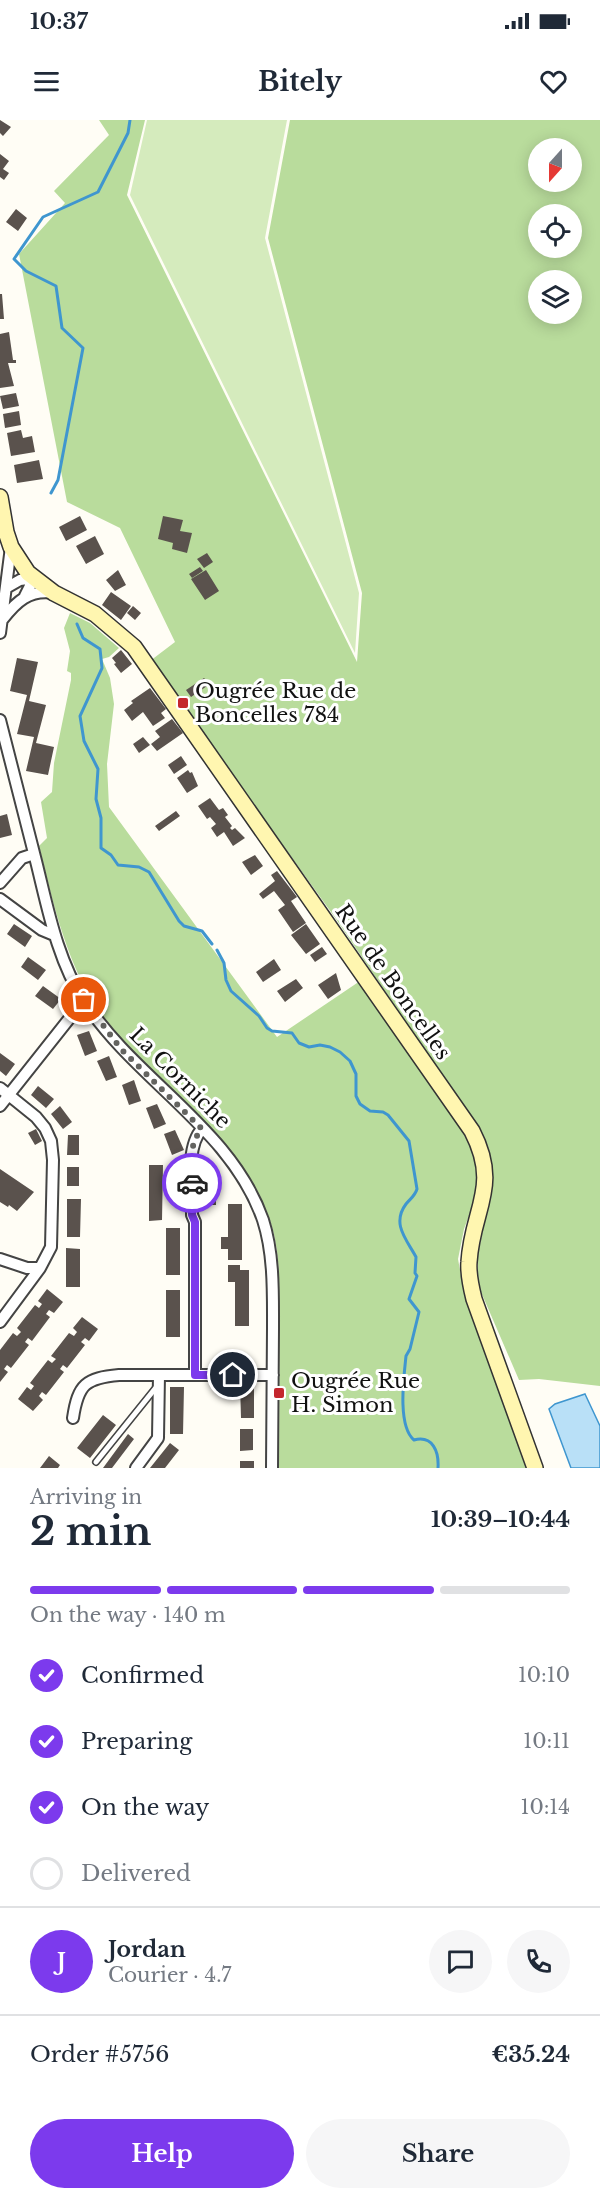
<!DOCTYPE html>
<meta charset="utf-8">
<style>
:root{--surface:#fff;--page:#f6f6f7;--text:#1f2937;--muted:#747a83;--line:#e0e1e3;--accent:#7c3aed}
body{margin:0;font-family:"Libre Baskerville",serif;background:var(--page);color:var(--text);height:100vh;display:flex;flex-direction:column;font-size:22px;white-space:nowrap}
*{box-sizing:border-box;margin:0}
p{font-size:20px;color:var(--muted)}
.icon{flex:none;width:33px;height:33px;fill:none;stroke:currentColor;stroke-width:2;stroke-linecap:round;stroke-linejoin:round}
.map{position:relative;height:1348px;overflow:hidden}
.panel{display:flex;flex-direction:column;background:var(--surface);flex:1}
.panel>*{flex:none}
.needle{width:39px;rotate:201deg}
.controls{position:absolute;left:528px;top:18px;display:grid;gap:12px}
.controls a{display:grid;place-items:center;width:54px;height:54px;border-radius:50%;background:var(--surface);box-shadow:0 3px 15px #0003;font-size:30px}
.pin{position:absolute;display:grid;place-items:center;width:51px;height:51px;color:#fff;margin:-26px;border:3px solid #fff;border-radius:50%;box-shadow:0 2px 6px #0007}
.courier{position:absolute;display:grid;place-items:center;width:60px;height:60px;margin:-30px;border:4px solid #7c3aed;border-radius:50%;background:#fff;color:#222;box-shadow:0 2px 8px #0007}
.head em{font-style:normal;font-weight:700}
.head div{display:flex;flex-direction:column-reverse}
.head{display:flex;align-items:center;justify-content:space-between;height:102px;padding:0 30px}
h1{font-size:39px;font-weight:700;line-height:45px}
.bar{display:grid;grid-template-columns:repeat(4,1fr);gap:9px 6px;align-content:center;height:72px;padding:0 30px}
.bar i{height:8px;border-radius:4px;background:var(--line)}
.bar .on{background:var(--accent)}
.bar p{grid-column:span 4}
.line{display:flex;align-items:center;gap:15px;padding:0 30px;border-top:2px solid var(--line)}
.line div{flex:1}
.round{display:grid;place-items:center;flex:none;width:63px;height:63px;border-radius:32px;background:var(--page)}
ol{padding:0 30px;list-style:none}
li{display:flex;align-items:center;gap:18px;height:66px}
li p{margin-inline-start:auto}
li .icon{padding:6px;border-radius:50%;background:var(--accent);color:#fff;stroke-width:4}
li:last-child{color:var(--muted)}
li i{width:33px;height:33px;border:3px solid var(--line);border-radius:50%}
.action{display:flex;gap:12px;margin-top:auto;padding:12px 30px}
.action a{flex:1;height:69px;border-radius:36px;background:var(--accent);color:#fff;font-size:24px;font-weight:700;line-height:69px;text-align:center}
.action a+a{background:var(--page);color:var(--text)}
.status{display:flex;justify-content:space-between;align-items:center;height:42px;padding:0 30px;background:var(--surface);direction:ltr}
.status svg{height:16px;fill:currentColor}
header{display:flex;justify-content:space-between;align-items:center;height:78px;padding:0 30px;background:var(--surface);font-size:27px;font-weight:700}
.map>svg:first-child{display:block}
.green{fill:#d5ebbd}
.forest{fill:#b9dc9c;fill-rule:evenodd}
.water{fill:#b9e0f7;stroke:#3f96cf;stroke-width:1.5}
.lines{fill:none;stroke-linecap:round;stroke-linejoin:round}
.stream{stroke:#3f96cf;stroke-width:3}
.building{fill:#5a524d}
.lane-casing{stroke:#444;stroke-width:8}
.street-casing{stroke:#444;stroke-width:14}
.secondary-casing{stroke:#333;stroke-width:18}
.lane{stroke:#fff;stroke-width:5}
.street{stroke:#fff;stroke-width:10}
.secondary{stroke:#fff6b0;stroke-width:15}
.done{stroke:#646461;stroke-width:6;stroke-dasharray:0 10.8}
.route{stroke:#7c3aed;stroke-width:8}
.poi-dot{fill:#c4262e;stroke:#fff;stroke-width:2}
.labels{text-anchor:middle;stroke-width:6;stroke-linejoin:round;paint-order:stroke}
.poi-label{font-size:21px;fill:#111;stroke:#fff;text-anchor:start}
.street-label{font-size:21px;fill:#111;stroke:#fff}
</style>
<div class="status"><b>10:37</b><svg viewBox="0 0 49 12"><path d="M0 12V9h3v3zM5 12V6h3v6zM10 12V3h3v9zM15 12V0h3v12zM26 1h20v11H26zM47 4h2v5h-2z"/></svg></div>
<header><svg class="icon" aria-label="menu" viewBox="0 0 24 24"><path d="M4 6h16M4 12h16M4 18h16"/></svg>Bitely<svg class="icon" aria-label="heart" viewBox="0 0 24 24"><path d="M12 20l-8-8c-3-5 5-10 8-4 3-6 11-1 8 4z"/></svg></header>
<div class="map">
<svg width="600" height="1348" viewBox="0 0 600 1348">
<rect width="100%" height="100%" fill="#fffdf5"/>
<path class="green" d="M147,0H287L265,118L359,473L355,533L130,75Z"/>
<path class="forest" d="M99,0H145L127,75L357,542L362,473L268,118L290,0H600V1266L539,1259L519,1260L478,1165V1133L492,1067V1051L488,1028L471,998L336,799L150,541L175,522L120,408L67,382L19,134L65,83L54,71L109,15ZM538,28H572V62H538ZM538,94H572V128H538ZM538,160H572V194H538Z
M70,493L90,503L119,528L109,537L102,539L110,558L114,584L107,644L109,687L277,917L360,861L474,1026L480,1055L477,1074L464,1109L458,1139L463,1167L529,1348H279C279,1301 280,1254 279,1207C279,1170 282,1131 268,1095C239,1019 176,982 124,924C72,867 57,799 39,726L47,718L41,682L52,672L54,643L71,560V553L67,551L70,531L64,508Z"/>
<path class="water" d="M585,1274L600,1306V1348H571L549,1289L555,1284Z"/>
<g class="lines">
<path class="stream" d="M51,373L58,360L83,228L62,208L56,166L26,151L14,139L43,97L98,72L128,13L130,0
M77,504L83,518L100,529L102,548L80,596L84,621L98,649L96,679L101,698V728L111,735L118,745L139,747L149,752L179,801L184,806L202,811L212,824
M217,830L224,843L226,860L231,871L259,896L267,908L272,911L292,913L299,923L309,927L320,925L330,927L340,932L350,941L356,954V976L360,984L370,991L383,992L388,995L409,1021L417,1069C415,1076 410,1079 406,1084C391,1104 407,1120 416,1137L415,1153L417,1156L409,1179L419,1192L410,1229L406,1236C404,1256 397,1306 414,1320C433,1315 439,1332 438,1348"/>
</g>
<path class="building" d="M0,0L11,7L3,16L0,13Z
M0,34L9,41L3,49L9,53L4,60L0,57Z
M16,89L27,98L18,111L6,102Z
M0,174H2L4,199H0Z
M9,212L13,240H16V243H8L14,266L0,268V214Z
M16,273L19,286L3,289L0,276Z
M19,291L21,305L5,308L3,294Z
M21,310L23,318L32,316L35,332L11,336L7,313Z
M39,340L43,359L17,363L14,345Z
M80,396L87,410L66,421L59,407Z
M163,396L183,400L180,411L192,413L187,433L172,429L173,423L158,419Z
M95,416L104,434L86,444L76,426Z
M207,433L213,442L204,448L197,439Z
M200,447L203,451L192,458L189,454Z
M118,450L126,465L115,471L106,460Z
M206,450L219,471L205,480L191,459Z
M111,472L131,486L121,500L102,485Z
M133,486L141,493L135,500L127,493Z
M121,530L132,544L121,553L114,544L116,543L112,538Z
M17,538L38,542L29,581L46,585L36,623L54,627L48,655L26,651L34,617L17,614L27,575L10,571Z
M204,558L210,564L191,577L186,570Z
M150,568L166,589L161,593L165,598L153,606L143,592L132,601L124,590L133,583L131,581Z
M172,599L183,613L157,631L151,624L160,617L155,611Z
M143,617L150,625L139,633L133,624Z
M181,636L187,645L174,654L168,645Z
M188,650L190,653L192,652L198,666L187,673L177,658Z
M210,678L219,690L223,688L228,695L225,697L232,706L230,708L232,710L235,708L245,718L233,726L224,712L217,717L211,708L216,704L210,697L207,699L198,686Z
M176,691L180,696L159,711L155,706Z
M7,694L12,715L0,718V696Z
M255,735L263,746L251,755L242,742Z
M277,751L297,777L291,781L306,803L293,812L278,790L285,785L274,771L263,779L259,774L275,761L271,755Z
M14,804L32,816L25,827L7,814Z
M306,804L320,824L306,834L291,815Z
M322,827L327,834L315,842L310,835Z
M28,837L46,850L38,860L21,847Z
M274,839L281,850L263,862L256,852Z
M336,853L341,870L328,879L318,865Z
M296,859L303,868L285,882L277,871Z
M43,866L61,879L53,889L35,876Z
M89,911L97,931L85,936L77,915Z
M0,933L15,944L6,956L0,951Z
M109,936L117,957L106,961L97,941Z
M134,960L141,981L129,985L122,965Z
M38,966L54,979L46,988L31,975Z
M157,984L166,1004L154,1009L146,988Z
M60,986L72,1002L63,1009L51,994Z
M36,1009L42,1021L35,1025L28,1013Z
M175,1010L184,1030L172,1035L164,1014Z
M68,1015H79V1035H67Z
M149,1045H163L162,1100L149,1101Z
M203,1046H215L216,1085H203Z
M67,1047H79V1066H67Z
M0,1049L34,1072L17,1091L9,1085L8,1087L0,1082Z
M67,1079H81L80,1117H67Z
M228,1084H242V1140H228V1129H221V1117H228Z
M166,1108H180V1155H166Z
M66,1128L80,1129V1167H66Z
M228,1145H240V1150H249V1206H235V1162H228Z
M47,1169L63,1182L54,1193L49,1190L46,1194L50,1197L32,1221L28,1218L25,1222L29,1225L11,1248L7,1245L4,1249L8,1252L0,1262V1230L13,1213L17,1216L21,1212L17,1208L35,1185L39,1188L42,1184L38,1181Z
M166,1170H180V1217H166Z
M82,1197L98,1209L89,1221L85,1218L81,1222L85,1225L67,1248L63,1245L60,1249L64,1252L46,1275L42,1272L39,1276L43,1280L33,1291L18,1279L27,1267L31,1270L34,1266L30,1263L48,1240L52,1243L56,1239L51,1236L69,1213L74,1216L77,1212L73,1208Z
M240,1264L254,1265V1298H241Z
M170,1267H184L183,1314H170Z
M103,1295L116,1305L90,1338L77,1328Z
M240,1309H253V1330L240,1331Z
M128,1314L134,1319L112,1348H103Z
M170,1323L179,1330L165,1348H150Z
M49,1336L60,1345L58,1348H40Z
M240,1341H254V1348H240Z"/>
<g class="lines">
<defs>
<path id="lane" d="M96,1342L158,1265"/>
<path id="street" d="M6,468L20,460L34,458L25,476
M2,500C16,482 29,469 54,473
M0,513L11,427
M0,600C12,647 24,694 36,741C48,789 57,839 84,881C136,961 231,1008 263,1100C274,1134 273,1172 273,1208C273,1254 272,1301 272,1348
M0,763L22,738L34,734
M0,779L42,810L54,815
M0,968L36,997L45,1008L51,1021L53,1040L51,1127L40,1148L0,1202
M0,986L84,880
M0,1139L27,1148H40
M195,1255V1102L192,1095C192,1070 185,1027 202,1009
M73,1298C78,1264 86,1258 119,1255H273
M136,1348L158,1318L159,1255"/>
<path id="secondary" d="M0,377L6,412L11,427L28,453L54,473L95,494L134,527L472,1011C501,1067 472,1089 469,1142C468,1154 471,1167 474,1179L535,1348"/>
</defs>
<use href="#lane" class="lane-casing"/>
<use href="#street" class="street-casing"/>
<use href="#secondary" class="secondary-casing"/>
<use href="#lane" class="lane"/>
<use href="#street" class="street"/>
<use href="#secondary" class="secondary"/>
</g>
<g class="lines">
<path class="done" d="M84,880L121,929L202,1009C188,1024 192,1044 192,1063"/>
<path class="route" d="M192,1063V1095L195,1102V1255H233"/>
</g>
<g class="poi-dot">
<rect x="177" y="577" width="12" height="12" rx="3"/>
<rect x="273" y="1267" width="12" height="12" rx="3"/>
</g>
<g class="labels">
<g class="poi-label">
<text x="195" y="578">Ougrée Rue de<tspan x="195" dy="24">Boncelles 784</tspan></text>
<text x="291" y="1268">Ougrée Rue<tspan x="291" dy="24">H. Simon</tspan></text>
</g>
<g class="street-label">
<text transform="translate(393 862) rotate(55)" y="7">Rue de Boncelles</text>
<text transform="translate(180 958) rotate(45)" y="7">La Corniche</text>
</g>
</g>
</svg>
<div class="controls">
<a><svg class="needle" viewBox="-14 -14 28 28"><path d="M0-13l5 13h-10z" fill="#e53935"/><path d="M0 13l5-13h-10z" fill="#747a83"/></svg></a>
<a><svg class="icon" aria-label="locate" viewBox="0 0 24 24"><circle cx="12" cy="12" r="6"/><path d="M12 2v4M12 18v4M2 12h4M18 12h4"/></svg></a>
<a><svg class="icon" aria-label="layers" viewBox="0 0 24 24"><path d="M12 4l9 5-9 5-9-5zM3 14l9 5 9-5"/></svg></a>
</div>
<div class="pin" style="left:84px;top:880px;background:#ea580c"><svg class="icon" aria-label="bag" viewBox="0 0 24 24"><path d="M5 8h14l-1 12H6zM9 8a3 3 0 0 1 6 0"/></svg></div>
<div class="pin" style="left:233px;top:1255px;background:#1f2937"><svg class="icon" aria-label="home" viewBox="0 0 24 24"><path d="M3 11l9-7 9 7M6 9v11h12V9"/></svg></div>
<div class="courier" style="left:192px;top:1063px"><svg class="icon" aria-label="car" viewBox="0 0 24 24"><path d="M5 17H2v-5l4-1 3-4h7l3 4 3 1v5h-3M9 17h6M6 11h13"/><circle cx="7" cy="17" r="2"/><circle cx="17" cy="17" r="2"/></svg></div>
</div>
<section class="panel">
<div class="head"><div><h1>2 min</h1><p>Arriving in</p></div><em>10:39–10:44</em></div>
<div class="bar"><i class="on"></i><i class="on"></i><i class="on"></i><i></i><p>On the way · 140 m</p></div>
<ol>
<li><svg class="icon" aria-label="check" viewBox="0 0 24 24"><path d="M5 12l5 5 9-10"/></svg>Confirmed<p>10:10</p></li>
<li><svg class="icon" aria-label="check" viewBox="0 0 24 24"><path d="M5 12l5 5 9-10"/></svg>Preparing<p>10:11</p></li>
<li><svg class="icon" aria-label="check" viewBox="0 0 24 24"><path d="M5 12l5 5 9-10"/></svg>On the way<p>10:14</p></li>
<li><i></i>Delivered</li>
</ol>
<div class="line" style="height:108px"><b class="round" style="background:var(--accent);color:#fff">J</b><div><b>Jordan</b><p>Courier · 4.7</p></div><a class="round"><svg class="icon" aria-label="chat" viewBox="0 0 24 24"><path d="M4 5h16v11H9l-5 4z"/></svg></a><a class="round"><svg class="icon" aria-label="phone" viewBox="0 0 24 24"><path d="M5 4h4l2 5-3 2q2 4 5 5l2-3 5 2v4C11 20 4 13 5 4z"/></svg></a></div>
<div class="line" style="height:78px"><div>Order #5756</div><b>€35.24</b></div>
<div class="action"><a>Help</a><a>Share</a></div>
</section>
